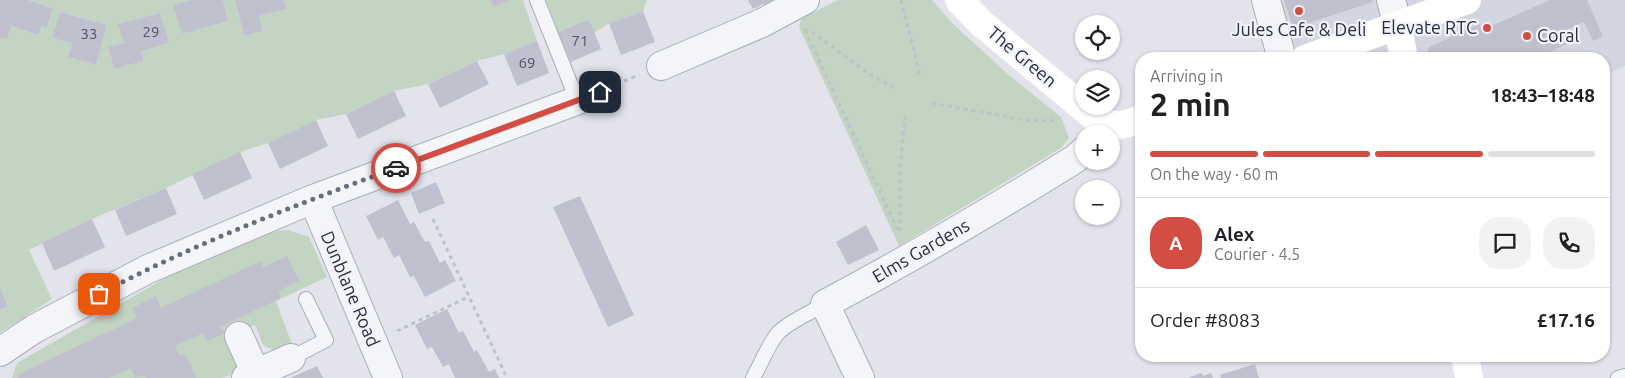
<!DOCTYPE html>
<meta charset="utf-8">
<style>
:root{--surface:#fff;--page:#f2f2f2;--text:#202124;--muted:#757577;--line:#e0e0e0;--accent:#d24e44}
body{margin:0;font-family:Ubuntu,sans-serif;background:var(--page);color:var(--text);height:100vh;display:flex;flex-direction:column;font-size:19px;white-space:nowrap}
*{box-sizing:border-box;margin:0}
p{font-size:16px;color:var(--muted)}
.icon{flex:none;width:28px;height:28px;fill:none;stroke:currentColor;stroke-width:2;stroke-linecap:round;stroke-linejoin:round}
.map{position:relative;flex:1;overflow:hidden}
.drawer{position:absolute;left:1135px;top:52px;width:475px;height:310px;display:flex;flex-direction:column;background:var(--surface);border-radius:20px;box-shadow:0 1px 4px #0004}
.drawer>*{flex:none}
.buttons{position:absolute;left:1075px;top:15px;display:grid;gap:10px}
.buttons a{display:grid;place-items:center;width:45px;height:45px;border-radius:50%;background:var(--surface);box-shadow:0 1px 4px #0004;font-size:25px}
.pin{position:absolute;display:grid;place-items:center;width:42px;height:42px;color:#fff;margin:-21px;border-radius:10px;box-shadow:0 2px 8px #0006}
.courier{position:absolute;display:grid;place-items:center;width:50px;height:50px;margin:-25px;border:4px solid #d24e44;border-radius:50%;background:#fff;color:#222;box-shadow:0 1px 6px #0007}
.head em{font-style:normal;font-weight:700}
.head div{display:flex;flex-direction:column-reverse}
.head{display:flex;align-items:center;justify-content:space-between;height:85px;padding:0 15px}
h1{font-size:32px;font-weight:700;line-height:38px}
.bar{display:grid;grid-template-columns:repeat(4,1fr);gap:8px 5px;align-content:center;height:60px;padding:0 15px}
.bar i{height:6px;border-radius:4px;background:var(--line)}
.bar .active{background:var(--accent)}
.bar p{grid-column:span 4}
.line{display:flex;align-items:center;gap:12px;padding:0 15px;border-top:1px solid var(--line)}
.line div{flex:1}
.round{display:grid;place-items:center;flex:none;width:52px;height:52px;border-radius:20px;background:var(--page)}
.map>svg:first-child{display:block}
.built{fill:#d3d5e0}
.green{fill:#c3d5c2;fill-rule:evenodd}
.building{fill:#bfc1ce}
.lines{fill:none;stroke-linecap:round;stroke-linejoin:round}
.lane-casing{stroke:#aaacb9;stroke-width:16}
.street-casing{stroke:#aaacb9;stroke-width:30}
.path{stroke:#bfc1ca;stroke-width:3;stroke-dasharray:4 4;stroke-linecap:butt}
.lane{stroke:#f4f5f9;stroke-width:14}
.street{stroke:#f4f5f9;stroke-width:28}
.secondary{stroke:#fff;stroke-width:28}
.done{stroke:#6a6d7e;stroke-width:5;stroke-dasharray:0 9}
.route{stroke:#d24e44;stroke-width:6}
.poi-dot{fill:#d24e44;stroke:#f1f3f8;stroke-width:2}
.labels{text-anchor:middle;stroke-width:4.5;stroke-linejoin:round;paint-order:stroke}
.number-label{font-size:15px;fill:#4e5266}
.poi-label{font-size:18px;fill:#292d43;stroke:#f1f3f8;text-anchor:end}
.street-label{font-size:18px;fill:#292d43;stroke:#f1f3f8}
</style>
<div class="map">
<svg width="1625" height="378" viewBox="0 0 1625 378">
<rect width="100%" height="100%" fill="#e2e3eb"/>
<path class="built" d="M1276,0H1625V66L1604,75V59H1285Z"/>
<path class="green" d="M28,0H191L174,5L182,34L228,21L223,0H235L244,36L263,31L259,16L287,9L284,0H490L493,7L510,0H523L537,41L504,54L477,61L428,84L394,91L346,114L316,120L268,143L240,152L166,188L92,219L29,250L52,299L0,333V310L8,305L0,287V38L7,40L11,26L38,35L42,26L47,28L53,8ZM60,12L107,25L96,65L68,57L72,43L52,38ZM160,13L168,43L141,51L144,61L114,69L108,47L124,43L119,24Z
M546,0H647L643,11L609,23L594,33L588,19L558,32Z
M838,0H932L953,24L1010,76L1061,117L1069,138L1061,148L899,246L799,27L802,18Z
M288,230L309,237L327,277L276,301L292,344L273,350L263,345L255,325L227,337L239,360L237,372L223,378H12L17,363L188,265L259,233Z"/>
<path class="building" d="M0,0H28L53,8L47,28L42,26L38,35L11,26L7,40L0,38Z
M191,0H223L228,21L182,34L173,5Z
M235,0H284L287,9L259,16L263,31L244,36Z
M490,0H510L493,7Z
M748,0H780L768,11L763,4L753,9Z
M1284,0H1372L1373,2L1293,28Z
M1550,0H1587L1603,37L1593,41L1584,22L1566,30L1572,42L1535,59H1426L1425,56L1429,47L1479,24L1482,30Z
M643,11L655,42L621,55L609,23Z
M60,12L107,25L96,65L68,57L72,43L52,38Z
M160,13L169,43L141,51L144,61L114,69L108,47L124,43L118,24Z
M589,19L601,49L571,62L558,32Z
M537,41L549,73L517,86L504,54Z
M477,61L489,84L440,108L428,84Z
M394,91L406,116L358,139L346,114Z
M316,120L328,146L280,169L268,143Z
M240,152L252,178L204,200L192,174Z
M436,182L445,203L419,214L411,193Z
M166,188L177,214L126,236L115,210Z
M580,196L634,315L608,327L553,207Z
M398,200L410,224L414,222L425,242L429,241L440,263L445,260L456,281L425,297L414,276L410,277L399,255L394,258L383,237L378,240L366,216Z
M92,219L105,247L54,271L42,243Z
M866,225L879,250L848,265L836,242Z
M287,256L299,281L278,291L281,298L220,327L224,334L207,341L203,333L175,346L179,356L185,353L196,378H146L145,375L135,378L131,368L109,378H19L17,375L137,318L132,308L156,296L161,308L261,261L263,267Z
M0,287L8,306L0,310Z
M447,309L459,333L463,331L474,352L477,350L489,372L495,369L499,378H455L449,364L443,367L432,347L427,349L415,325Z
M1255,364L1259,378H1221L1220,375Z
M317,366L323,378H290Z
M1201,373L1203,376L1211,373L1213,378H1188Z"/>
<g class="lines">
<defs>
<path id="lane" d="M537,0L577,100
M291,358L326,340L306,299
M753,378C760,366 769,343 778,333C790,321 810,313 825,304
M1618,378L1625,376"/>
<path id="street" d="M1266,0L1282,59
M1391,0L1398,26
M661,66L762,23L805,0
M313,199L388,378
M239,336L256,374
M0,352L34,329L148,269L313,199L600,92
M246,378L291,358
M860,378L825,304C910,259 993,210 1075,159L1084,151"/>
</defs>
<use href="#lane" class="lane-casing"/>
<use href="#street" class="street-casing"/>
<path class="path" d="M901,0L915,53L920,77
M804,29L816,35L872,76L893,87
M805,30L899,233
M624,81L639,75
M932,103L1025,120L1057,121
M433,219L507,378
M900,231V169L905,117
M397,331L468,297"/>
<use href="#lane" class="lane"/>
<use href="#street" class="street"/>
<path class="secondary" d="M959,0L981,23L1093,116C1113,128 1120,127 1141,119
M1398,26L1404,59
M1305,59L1467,0
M1465,356L1469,378"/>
</g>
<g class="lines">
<path class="done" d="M99,294C194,244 295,205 396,168"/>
<path class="route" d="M396,168L600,92"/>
</g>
<g class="poi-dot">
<circle cx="1299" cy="11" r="5"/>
<circle cx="1487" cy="28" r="5"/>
<circle cx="1527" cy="36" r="5"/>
</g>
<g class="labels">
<g class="number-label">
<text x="151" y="37">29</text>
<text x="89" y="39">33</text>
<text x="580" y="46">71</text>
<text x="527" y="68">69</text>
</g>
<g class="poi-label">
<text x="1477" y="34">Elevate RTC</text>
<text x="1299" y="36" text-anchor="middle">Jules Cafe &amp; Deli</text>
<text x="1537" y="42" text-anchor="start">Coral</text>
</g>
<g class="street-label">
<text transform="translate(1022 57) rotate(40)" y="6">The Green</text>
<text transform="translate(921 251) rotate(-30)" y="6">Elms Gardens</text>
<text transform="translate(350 289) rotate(67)" y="6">Dunblane Road</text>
</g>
</g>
</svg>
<div class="buttons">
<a><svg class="icon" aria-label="locate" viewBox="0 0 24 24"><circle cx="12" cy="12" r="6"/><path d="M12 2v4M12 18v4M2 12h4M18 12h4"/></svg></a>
<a><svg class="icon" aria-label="layers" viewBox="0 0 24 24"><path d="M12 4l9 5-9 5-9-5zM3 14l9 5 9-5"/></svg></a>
<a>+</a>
<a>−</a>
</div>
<div class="pin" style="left:99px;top:294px;background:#ea580c"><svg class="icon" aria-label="bag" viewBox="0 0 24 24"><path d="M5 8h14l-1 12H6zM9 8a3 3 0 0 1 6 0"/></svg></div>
<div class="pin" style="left:600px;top:92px;background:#1f2937"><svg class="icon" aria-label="home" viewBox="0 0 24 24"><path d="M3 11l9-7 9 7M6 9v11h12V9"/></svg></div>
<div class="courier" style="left:396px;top:168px"><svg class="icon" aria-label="car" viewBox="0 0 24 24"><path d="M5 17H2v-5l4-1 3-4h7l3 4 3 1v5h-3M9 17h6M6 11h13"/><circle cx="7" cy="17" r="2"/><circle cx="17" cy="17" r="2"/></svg></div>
<section class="drawer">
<div class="head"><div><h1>2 min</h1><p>Arriving in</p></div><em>18:43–18:48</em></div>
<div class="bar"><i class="active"></i><i class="active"></i><i class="active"></i><i></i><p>On the way · 60 m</p></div>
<div class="line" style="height:90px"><b class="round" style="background:var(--accent);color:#fff">A</b><div><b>Alex</b><p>Courier · 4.5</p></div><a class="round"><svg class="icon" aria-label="chat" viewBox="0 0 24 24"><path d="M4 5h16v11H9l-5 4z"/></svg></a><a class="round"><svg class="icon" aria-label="phone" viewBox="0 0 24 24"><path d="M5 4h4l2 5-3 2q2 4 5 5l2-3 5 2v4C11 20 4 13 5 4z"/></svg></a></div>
<div class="line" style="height:65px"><div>Order #8083</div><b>£17.16</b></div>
</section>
</div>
